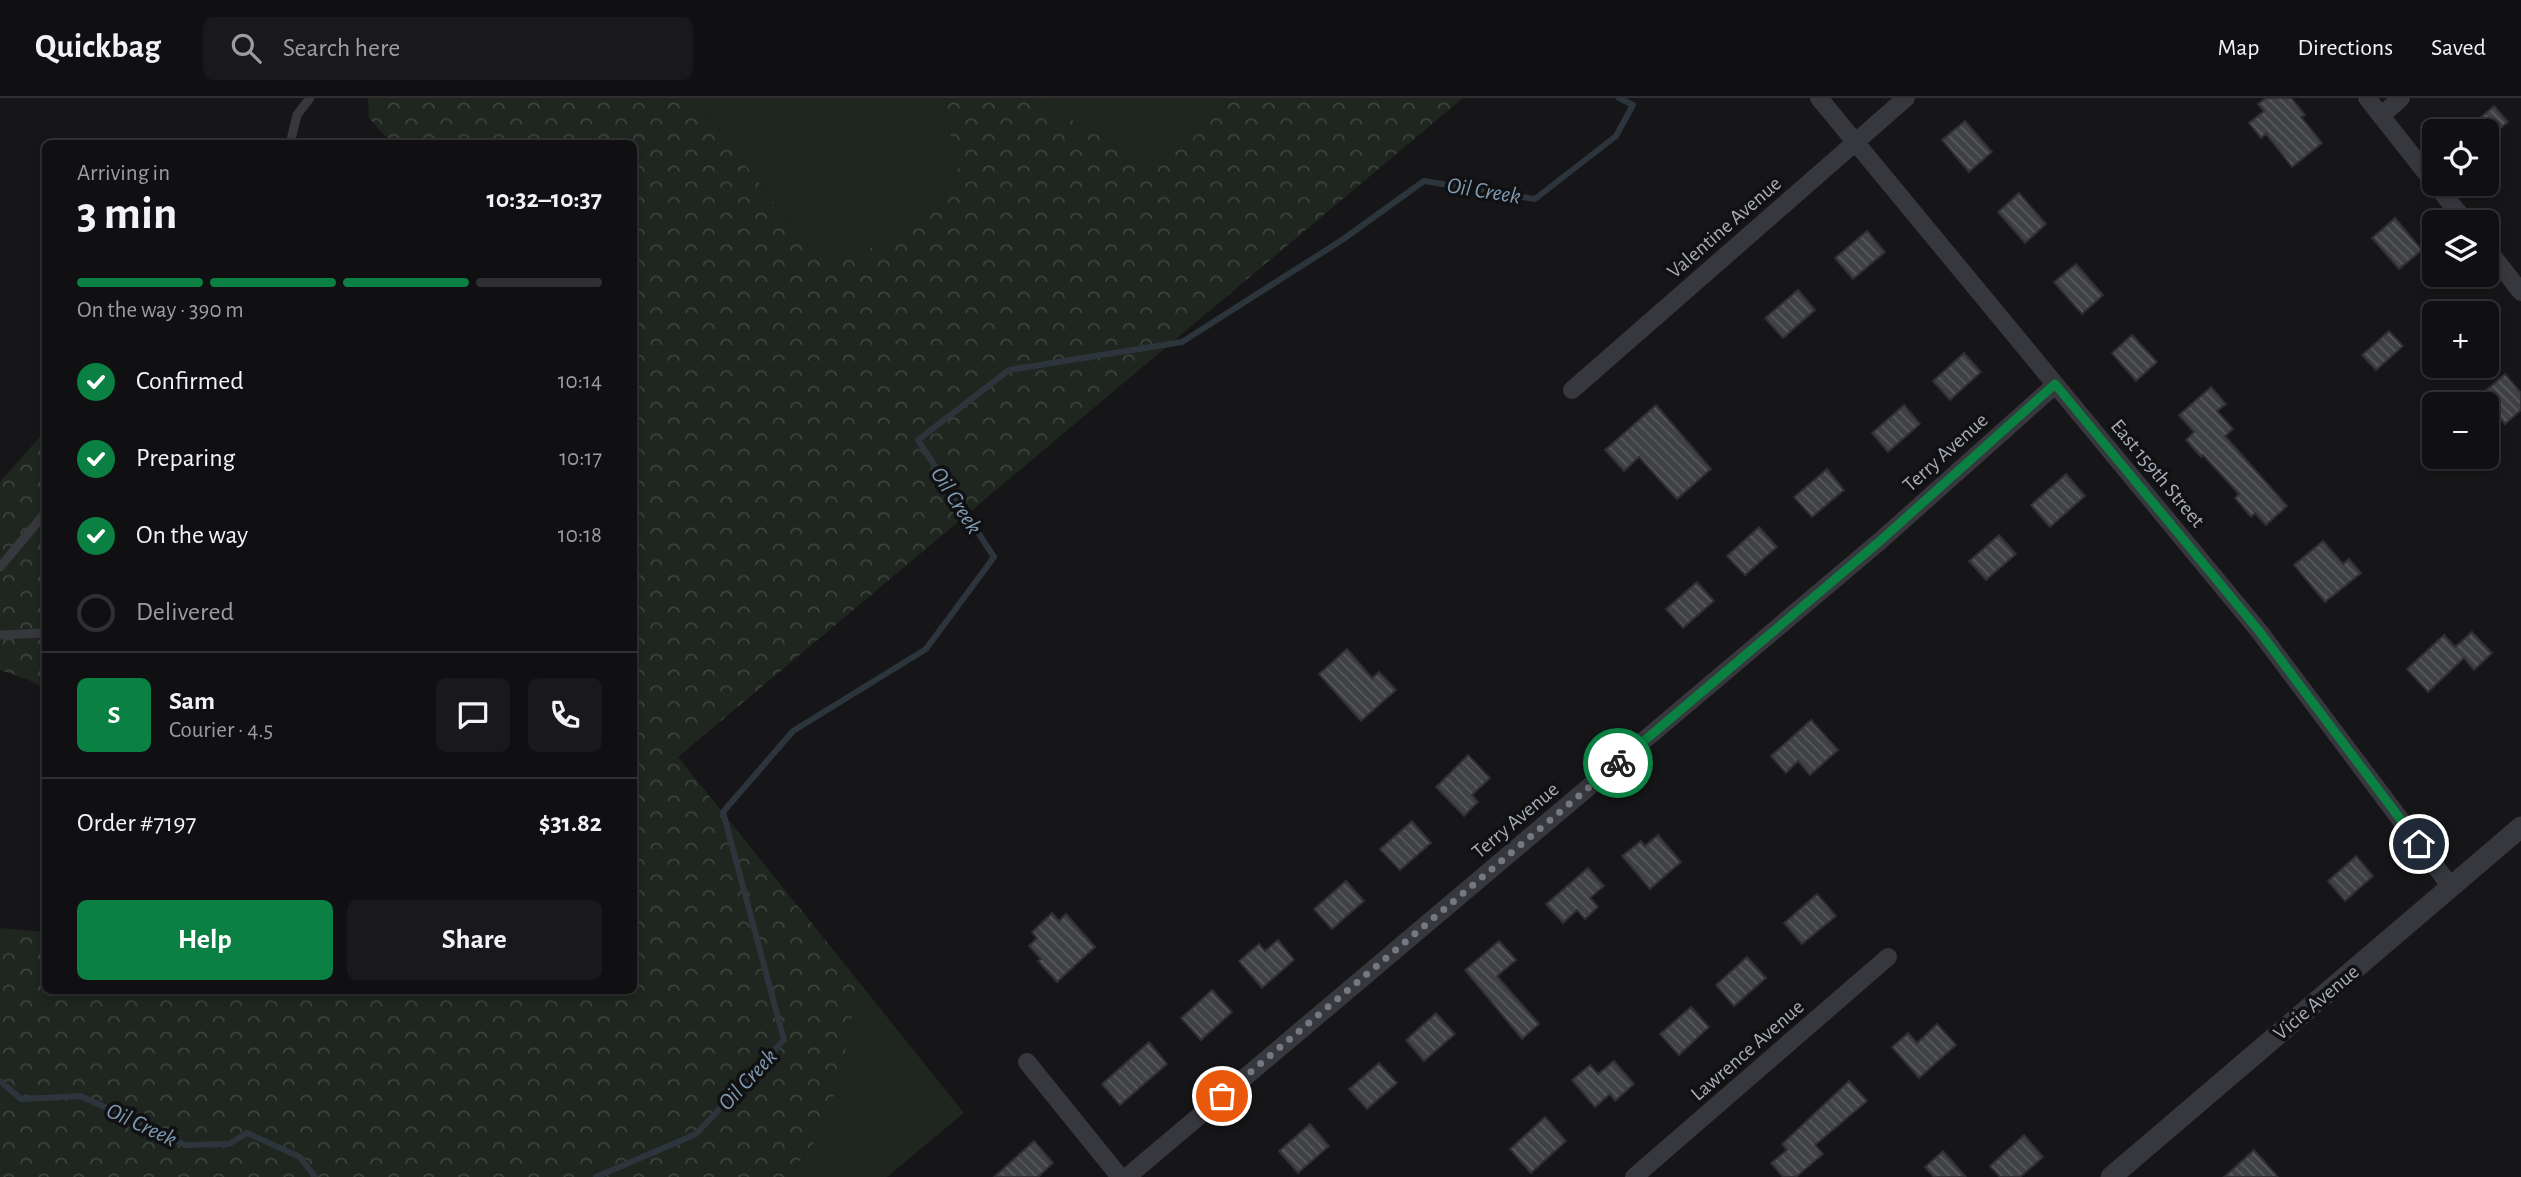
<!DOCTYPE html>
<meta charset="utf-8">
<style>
:root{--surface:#101012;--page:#19191b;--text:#f1f3f6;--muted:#9c9d9f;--line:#303032;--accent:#0b8043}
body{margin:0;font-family:"Alegreya Sans",sans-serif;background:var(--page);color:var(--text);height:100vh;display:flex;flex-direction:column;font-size:26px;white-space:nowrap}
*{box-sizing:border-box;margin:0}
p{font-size:23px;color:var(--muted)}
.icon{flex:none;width:38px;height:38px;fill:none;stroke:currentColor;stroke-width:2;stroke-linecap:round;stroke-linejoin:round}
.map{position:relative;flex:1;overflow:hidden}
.details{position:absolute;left:42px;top:42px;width:595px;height:854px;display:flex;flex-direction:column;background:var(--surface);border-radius:10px;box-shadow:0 4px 10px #0003,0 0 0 2px var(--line)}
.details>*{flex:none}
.tools{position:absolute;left:2422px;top:21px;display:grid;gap:14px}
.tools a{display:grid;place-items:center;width:77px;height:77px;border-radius:10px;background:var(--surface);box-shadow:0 4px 10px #0003,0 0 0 2px var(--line);font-size:35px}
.pin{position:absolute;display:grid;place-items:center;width:60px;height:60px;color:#fff;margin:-30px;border:4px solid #fff;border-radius:50%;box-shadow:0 2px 7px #0007}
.courier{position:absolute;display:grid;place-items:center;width:70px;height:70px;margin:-35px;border:5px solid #0b8043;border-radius:50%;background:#fff;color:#222;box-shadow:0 2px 9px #0007}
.overview em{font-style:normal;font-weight:600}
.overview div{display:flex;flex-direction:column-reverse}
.overview{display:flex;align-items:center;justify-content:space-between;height:119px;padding:0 35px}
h1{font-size:46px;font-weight:600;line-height:52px}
.bar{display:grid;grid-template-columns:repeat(4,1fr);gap:10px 7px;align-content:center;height:84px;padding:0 35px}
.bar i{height:9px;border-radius:5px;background:var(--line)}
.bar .active{background:var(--accent)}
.bar p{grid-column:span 4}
.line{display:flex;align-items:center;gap:18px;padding:0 35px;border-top:2px solid var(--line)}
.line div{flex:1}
.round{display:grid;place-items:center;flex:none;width:74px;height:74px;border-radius:10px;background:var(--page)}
ol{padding:0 35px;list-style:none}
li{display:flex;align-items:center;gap:21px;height:77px}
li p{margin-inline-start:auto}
li .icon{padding:7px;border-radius:50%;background:var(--accent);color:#fff;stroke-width:4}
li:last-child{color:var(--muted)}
li i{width:38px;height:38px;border:4px solid var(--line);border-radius:50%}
.cta{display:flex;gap:14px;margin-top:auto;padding:14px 35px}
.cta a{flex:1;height:80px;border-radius:10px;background:var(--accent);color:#fff;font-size:28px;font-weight:600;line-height:80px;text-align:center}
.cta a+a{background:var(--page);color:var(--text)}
header{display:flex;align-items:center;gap:42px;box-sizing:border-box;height:98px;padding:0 35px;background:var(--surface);border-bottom:2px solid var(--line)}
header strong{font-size:33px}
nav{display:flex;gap:38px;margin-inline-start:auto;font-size:24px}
.search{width:490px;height:63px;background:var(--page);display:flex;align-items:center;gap:18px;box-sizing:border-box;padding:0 24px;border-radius:10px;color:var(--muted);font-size:26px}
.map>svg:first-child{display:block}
.grass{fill:#1e261f}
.forest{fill:url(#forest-crowns)}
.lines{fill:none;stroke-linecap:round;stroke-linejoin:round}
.stream{stroke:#2c353c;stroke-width:6}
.building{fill:url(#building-back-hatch);stroke:#303034;stroke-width:2}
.service{stroke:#37383d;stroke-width:9}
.minor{stroke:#37383d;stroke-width:18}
.tertiary{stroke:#37383d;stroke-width:21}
.done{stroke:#757880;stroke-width:7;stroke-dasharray:0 12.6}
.route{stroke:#0b8043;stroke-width:9}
.labels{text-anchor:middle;stroke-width:7;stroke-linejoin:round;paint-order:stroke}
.street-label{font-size:21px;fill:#a8adb8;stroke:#111113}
.water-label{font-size:23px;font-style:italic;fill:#7f9bb3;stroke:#111113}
</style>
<header>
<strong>Quickbag</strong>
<div class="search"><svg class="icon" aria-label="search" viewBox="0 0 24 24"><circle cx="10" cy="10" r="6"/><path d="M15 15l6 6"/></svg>Search here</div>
<nav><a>Map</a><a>Directions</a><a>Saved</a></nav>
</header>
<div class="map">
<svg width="2521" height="1079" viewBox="0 0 2521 1079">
<defs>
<pattern id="forest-crowns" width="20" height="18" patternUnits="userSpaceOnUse" patternTransform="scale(1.75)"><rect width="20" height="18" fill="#1e261f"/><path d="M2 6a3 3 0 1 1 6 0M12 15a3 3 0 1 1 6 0" fill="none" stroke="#3c433d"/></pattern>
<pattern id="building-back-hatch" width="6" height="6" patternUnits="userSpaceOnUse" patternTransform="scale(1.75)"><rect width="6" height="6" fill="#404145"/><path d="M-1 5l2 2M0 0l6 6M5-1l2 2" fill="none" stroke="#595a5e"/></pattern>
</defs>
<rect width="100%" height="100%" fill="#161618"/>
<path class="grass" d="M694,0H951L946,7L950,37L961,65L941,102L885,145L841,160L813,155Z
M1035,0H1233L1189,44L1146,66Z
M859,884L964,1015L887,1079H788L818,1039L838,984Z"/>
<path class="forest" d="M368,0H694L813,155L841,160L885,145L941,102L961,65L950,37L946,7L951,0H1035L1146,66L1189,44L1233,0H1463L678,659L859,884L839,984L818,1039L788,1079H0V830L45,834L46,892H634V46L391,45L369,20Z
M45,333V592L29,582L0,572V384Z"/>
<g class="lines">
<path class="stream" d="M0,983L21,1001L81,998L185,1047L229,1046L247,1035L300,1059L315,1079
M596,1079L696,1036L784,942L723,714L793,633L926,551L994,459L918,342L1009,272L1182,244L1342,142L1424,83L1535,101L1616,38L1633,7L1619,0"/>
</g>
<path class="building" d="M2266,0H2291L2305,17L2301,19L2322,45L2292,69L2266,36L2261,40L2249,25L2264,13L2258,6Z
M2494,8L2508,24L2497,33H2465Z
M1965,23L1992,54L1969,74L1942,42Z
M2019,95L2046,126L2025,145L1998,114Z
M2395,120L2422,152L2399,171L2372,140Z
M1867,133L1885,154L1853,181L1835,160Z
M2076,166L2103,197L2082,216L2054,184Z
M1798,192L1815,212L1783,240L1765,220Z
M2389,233L2403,248L2376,272L2362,257Z
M2132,237L2157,264L2136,283L2112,255Z
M1964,255L1981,274L1950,302L1933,283Z
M2505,276L2521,295V312L2505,326L2492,311L2496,308L2484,294Z
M2211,289L2226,306L2217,313L2233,331L2225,338L2287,408L2266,427L2255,415L2251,419L2235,400L2239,396L2203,357L2201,359L2186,342L2194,334L2179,317Z
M1656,307L1711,371L1677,401L1639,359L1624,373L1605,352Z
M1904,307L1920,326L1888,354L1872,335Z
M1827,371L1844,392L1812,419L1794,399Z
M2066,376L2085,398L2050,429L2031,407Z
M1759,429L1777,449L1745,477L1727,458Z
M1999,437L2016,456L1986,482L1969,463Z
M2323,443L2343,466L2349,461L2361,475L2325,504L2294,467Z
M1697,484L1714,503L1683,530L1666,511Z
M2472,534L2492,555L2474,572L2464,560L2428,594L2407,571L2444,537L2455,549Z
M1347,551L1372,580L1379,574L1396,592L1361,623L1319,576Z
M1811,622L1838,652L1810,677L1798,663L1786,675L1771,658Z
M1468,657L1490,680L1472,697L1478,704L1464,718L1436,689Z
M1412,723L1431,745L1400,772L1380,751Z
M1658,737L1681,764L1650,791L1622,758L1641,743L1645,748Z
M2356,758L2373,778L2345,803L2328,783Z
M1588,770L1604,788L1590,800L1598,809L1585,821L1577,812L1563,825L1546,806Z
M1346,783L1364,803L1332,831L1314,811Z
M1817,796L1836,818L1802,846L1784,825Z
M1052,815L1059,823L1066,816L1095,849L1057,884L1038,863L1041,861L1029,848L1037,840L1032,834Z
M1278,842L1294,862L1262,890L1239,863L1259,846L1265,853Z
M1499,843L1516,862L1497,878L1539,926L1522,941L1465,872Z
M1747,859L1766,880L1734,908L1716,887Z
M1212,892L1232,914L1201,942L1181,920Z
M1691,909L1709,929L1679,957L1660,936Z
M1436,915L1455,936L1424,963L1406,942Z
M1937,926L1956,947L1919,980L1892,949L1908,935L1917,945Z
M1149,944L1167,966L1120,1007L1102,986Z
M1614,963L1634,986L1615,1003L1610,996L1595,1009L1572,982L1590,967L1598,976Z
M1379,965L1397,985L1367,1011L1349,991Z
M1849,983L1867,1003L1815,1047L1823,1056L1796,1079H1783L1771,1065L1787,1052L1782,1046Z
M1545,1019L1566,1043L1531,1075L1510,1051Z
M1310,1026L1329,1048L1298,1075L1279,1053Z
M2024,1037L2043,1059L2020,1079H2000L1990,1068Z
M1034,1043L1053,1065L1038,1079H994Z
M2254,1052L2278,1079H2224Z
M1943,1053L1966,1079H1934L1925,1069Z"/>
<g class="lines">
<path class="service" d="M290,46L297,17L310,0
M0,469L46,414
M0,537L46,535"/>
<path class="minor" d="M1819,0L2259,533L2451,789
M2367,0L2434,85
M2381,18L2401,0
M2435,86L2466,124
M2487,151L2521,194
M1572,292L1906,0
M1027,964L1120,1079
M1127,1079L1880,443L2055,287
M1634,1079L1888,859"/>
<path class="tertiary" d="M2111,1079L2521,729"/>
</g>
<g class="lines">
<path class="done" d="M1222,998L1618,665"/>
<path class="route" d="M1618,665L1880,443L2055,286L2259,533L2419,746"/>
</g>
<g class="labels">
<g class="street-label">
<text transform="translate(1724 129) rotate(-41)" y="7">Valentine Avenue</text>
<text transform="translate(1945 354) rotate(-42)" y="7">Terry Avenue</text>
<text transform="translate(2158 375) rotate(50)" y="7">East 159th Street</text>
<text transform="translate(1515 722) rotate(-40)" y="7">Terry Avenue</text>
<text transform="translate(2316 904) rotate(-40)" y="7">Vicie Avenue</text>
<text transform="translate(1747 952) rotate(-41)" y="7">Lawrence Avenue</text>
</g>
<g class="water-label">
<text transform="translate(1484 92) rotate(9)" y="8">Oil Creek</text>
<text transform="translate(957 402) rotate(57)" y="8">Oil Creek</text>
<text transform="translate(747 981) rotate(-47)" y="8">Oil Creek</text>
<text transform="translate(142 1026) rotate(25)" y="8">Oil Creek</text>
</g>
</g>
</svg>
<div class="tools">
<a><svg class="icon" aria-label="locate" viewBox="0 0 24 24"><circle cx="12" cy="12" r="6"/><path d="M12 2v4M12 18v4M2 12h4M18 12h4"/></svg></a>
<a><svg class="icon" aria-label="layers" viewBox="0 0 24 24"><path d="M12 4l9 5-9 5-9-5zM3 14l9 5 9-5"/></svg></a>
<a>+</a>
<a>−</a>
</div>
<div class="pin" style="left:1222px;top:998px;background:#ea580c"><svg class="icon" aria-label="bag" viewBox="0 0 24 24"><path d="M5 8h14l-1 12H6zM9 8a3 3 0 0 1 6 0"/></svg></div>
<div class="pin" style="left:2419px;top:746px;background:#1f2937"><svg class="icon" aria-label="home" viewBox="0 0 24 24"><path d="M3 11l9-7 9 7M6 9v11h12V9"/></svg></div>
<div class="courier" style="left:1618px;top:665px"><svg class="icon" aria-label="bike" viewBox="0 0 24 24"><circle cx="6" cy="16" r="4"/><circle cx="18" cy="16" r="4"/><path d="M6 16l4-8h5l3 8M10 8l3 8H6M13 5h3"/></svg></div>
<section class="details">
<div class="overview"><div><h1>3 min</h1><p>Arriving in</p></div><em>10:32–10:37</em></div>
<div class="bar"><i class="active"></i><i class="active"></i><i class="active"></i><i></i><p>On the way · 390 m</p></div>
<ol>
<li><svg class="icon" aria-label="check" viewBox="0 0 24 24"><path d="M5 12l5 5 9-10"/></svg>Confirmed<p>10:14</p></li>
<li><svg class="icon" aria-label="check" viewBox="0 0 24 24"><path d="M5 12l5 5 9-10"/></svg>Preparing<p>10:17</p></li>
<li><svg class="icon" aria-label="check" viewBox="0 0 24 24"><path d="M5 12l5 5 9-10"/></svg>On the way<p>10:18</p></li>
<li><i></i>Delivered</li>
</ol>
<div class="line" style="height:126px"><b class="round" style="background:var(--accent);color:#fff">S</b><div><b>Sam</b><p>Courier · 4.5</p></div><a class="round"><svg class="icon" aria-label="chat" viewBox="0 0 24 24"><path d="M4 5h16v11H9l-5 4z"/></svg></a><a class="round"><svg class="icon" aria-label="phone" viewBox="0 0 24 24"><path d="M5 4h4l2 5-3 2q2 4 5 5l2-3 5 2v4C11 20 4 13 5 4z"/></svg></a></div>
<div class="line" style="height:91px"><div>Order #7197</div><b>$31.82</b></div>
<div class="cta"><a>Help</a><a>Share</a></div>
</section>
</div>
